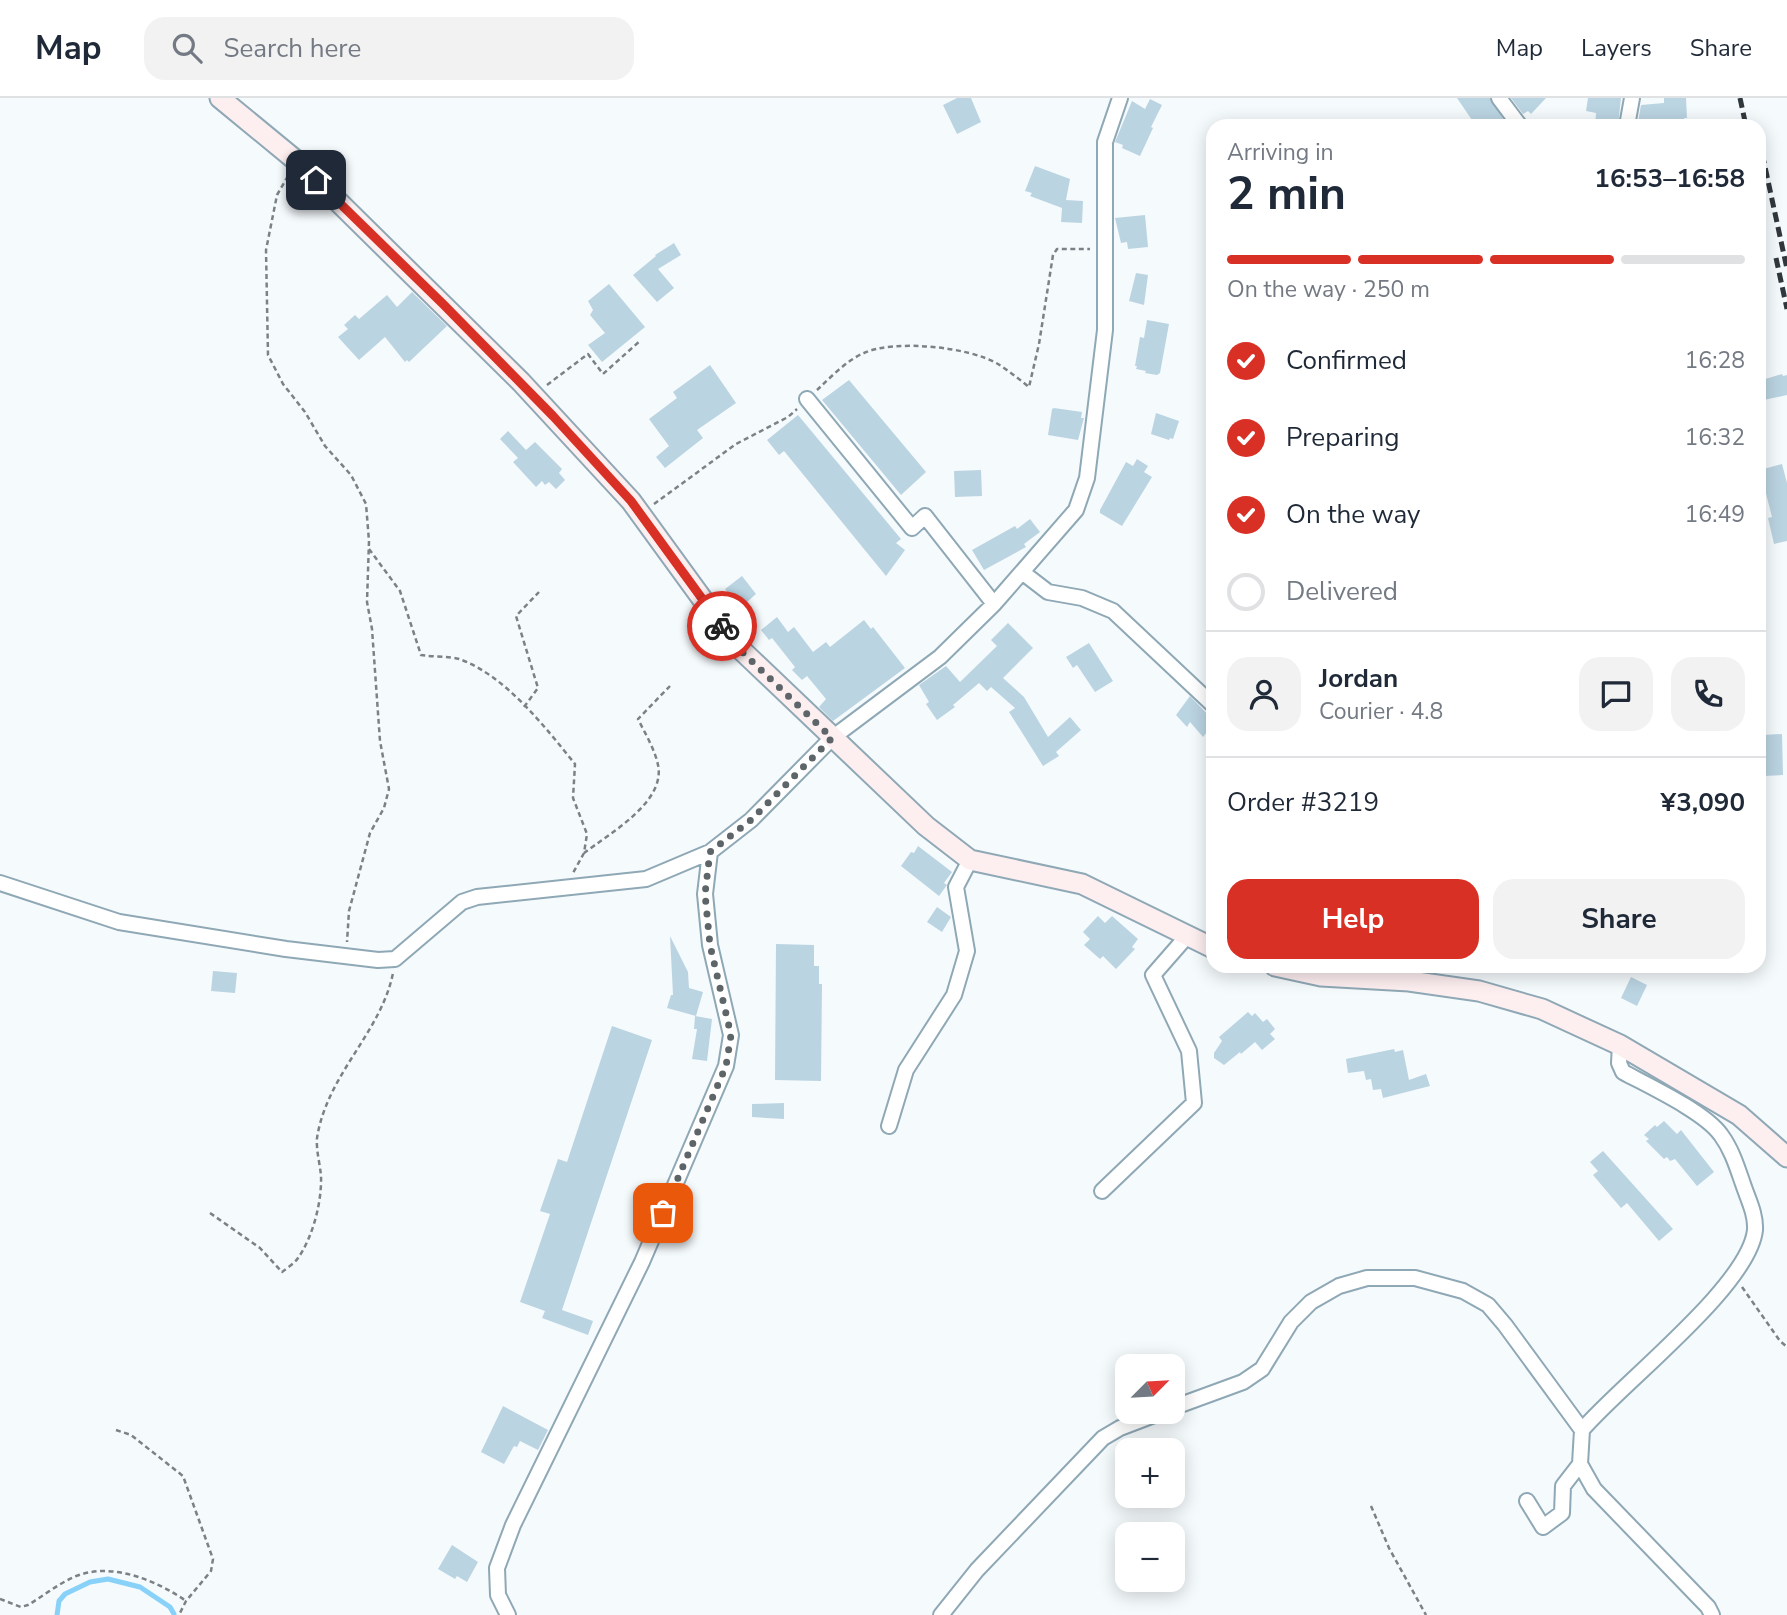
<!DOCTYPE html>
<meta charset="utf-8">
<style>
:root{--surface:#fff;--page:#f2f2f3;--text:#1f2937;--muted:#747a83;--line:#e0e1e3;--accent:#d93025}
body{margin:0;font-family:"Nunito Sans",sans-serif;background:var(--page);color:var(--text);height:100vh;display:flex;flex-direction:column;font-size:26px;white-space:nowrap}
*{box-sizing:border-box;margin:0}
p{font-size:23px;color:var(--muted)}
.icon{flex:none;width:38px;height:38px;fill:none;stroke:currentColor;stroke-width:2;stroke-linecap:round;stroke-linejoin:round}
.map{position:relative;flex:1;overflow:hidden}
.drawer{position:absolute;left:1206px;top:21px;width:560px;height:854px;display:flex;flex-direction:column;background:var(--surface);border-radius:21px;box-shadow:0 4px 18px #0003}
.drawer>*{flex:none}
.needle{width:46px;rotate:66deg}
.buttons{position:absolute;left:1115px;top:1256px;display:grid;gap:14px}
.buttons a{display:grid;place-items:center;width:70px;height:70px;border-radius:14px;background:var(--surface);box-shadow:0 4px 18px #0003;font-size:35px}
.pin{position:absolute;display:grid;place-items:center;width:60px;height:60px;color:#fff;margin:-30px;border-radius:14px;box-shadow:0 4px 10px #0006}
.courier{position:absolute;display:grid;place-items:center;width:70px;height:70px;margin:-35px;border:5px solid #d93025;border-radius:50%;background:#fff;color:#222;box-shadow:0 2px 9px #0007}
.overview em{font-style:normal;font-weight:700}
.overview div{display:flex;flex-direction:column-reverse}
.overview{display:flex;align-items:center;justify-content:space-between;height:119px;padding:0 21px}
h1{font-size:46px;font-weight:700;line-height:52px}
.bar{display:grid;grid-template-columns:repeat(4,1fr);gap:10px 7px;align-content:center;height:84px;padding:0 21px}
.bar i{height:9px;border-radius:5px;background:var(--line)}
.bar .on{background:var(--accent)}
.bar p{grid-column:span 4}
.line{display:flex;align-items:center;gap:18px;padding:0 21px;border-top:2px solid var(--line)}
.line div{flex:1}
.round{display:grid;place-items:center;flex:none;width:74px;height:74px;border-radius:21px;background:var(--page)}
ol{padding:0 21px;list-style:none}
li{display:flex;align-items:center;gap:21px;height:77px}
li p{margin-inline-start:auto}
li .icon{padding:7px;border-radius:50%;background:var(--accent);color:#fff;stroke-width:4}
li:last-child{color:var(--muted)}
li i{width:38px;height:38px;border:4px solid var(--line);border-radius:50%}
.primary-button{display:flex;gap:14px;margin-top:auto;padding:14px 21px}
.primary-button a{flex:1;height:80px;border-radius:21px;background:var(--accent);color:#fff;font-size:28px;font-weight:700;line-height:80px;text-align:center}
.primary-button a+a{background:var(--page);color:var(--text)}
header{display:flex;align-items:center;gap:42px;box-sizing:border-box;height:98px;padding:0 35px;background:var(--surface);border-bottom:2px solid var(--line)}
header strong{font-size:33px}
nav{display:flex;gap:38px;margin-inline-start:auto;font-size:24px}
.search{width:490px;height:63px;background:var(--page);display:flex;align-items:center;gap:18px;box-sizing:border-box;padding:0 24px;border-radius:21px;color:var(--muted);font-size:26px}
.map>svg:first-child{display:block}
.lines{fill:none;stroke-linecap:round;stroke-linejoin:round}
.stream{stroke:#88d1f8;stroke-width:5}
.building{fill:#bbd4e2}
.minor-casing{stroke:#8fa8b5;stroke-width:18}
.secondary-casing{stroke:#8fa8b5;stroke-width:23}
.path{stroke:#7b8286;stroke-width:2.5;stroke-dasharray:5 3.5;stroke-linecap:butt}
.minor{stroke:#fff;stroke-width:14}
.secondary{stroke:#fdeef0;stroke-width:19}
.rail{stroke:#30383d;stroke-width:5;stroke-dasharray:10 5;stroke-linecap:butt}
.done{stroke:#5e6569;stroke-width:7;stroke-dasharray:0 12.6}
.route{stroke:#d93025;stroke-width:9}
</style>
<header>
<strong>Map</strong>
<div class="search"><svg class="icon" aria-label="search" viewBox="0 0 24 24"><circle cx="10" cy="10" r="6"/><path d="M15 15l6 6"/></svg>Search here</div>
<nav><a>Map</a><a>Layers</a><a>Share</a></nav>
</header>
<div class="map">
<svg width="1787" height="1517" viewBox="0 0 1787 1517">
<rect width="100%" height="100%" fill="#f5fafd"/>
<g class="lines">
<path class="stream" d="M57,1517L59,1503L65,1496L90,1484L108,1481L140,1489L170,1509L174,1516"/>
</g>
<path class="building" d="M957,0H971L981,24L957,36L943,7Z
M1457,0H1490L1507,27L1476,28Z
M1511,0H1546L1531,16L1528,13L1523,16Z
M1588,0H1621L1618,28H1595L1596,15L1586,13Z
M1664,0H1686L1687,20H1684L1685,28H1658L1656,22L1638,24L1641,7L1664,5Z
M1150,1L1162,7L1151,29L1153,30L1140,58L1122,50L1123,47L1115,44L1132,3L1145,11Z
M1035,68L1070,81L1066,102L1083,103L1082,125L1061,124L1062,110L1030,98L1032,95L1025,93Z
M1145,117L1148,149L1128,151L1127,144L1121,145L1115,120Z
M674,145L681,157L658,171L674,190L657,204L633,177L656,158L655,157Z
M1136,175L1148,177L1144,207L1129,203Z
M609,186L645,229L602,264L588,247L605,235L590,217L593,212L588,203Z
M412,194L447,228L409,264L407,262L405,264L385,239L359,262L338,239L348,231L344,227L355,217L359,221L387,197L397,209Z
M1147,222L1169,226L1160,275L1157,277L1145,275L1146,273L1136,271L1137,268H1135L1140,239L1144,240Z
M710,267L736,305L697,332L703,340L665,370L656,359L669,348L649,321L677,300L673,294Z
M1782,276L1783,278L1787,277V297L1759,303V283Z
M849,282L926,374L901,397L822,302Z
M1054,310L1082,314L1081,320H1084L1078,342L1048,337L1052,311Z
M1156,315L1179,323L1173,341L1170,340L1169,342L1151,336Z
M798,317L901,441L896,445L905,452L886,478L784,353L779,357L767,342Z
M508,333L526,352L535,344L562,371L559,375L565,382L556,391L549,384L545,387L542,383L536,389L513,364L518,360L500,341Z
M1137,361L1148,368L1144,374L1152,379L1122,428L1100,415V412L1126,364L1133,368Z
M1782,366L1787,385V443L1774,446L1768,420L1772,419L1760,372Z
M981,372L982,398L955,399L954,373Z
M1030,421L1040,434L1024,446L1026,449L984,472L972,452L1015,428L1017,431Z
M742,478L756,496L740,510L725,491Z
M777,519L788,534L794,529L813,554L826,544L830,549L864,522L871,531L873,529L905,570L833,623L819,609L826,601L807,578L802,582L792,572L795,569L772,540L769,542L761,532Z
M1008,525L1033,550L1003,580L1024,599L1048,639L1070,619L1081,632L1056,654L1059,658L1043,668L1009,614L1015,610L991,589L987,593L979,585L953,607L955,609L937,622L926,606L929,604L919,587L946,568L960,584L997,548L991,542Z
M1089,545L1113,583L1095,594L1077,567L1073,570L1066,559Z
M1190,598L1213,622V627L1203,639L1190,624L1187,629L1176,617Z
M1782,636L1783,677L1764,678L1762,637Z
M918,748L952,774L944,785L947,787L939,798L901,768L911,754L914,755Z
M937,809L951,819L942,834L927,824Z
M1098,818L1105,825L1112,818L1138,841L1132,849L1135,851L1116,871L1103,858L1100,861L1084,847L1090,841L1083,834Z
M670,838L688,874L689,890L703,894L696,918L667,910L671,897H673Z
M776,846L814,847V868H819V886H822L821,983L775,982Z
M213,873L237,875L235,895L211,893Z
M1631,879L1647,887L1637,908L1621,900Z
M1248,914L1252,918L1255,915L1263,924L1267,921L1275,931L1270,936L1275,941L1262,952L1255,944L1241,956L1240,954L1224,967L1214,960V955L1222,943L1219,939Z
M695,918L712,921L707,963L692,961L697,931H694Z
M612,928L652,942L562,1212L593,1223L588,1237L542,1220L545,1213L520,1204L550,1116L540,1113L558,1061L567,1064Z
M1394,951L1395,954L1403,952L1409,982L1426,976L1430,988L1383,1000L1381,991L1373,992L1371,981L1366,982L1364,973L1348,975L1346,961Z
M784,1005V1021L752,1019V1006Z
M1664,1023L1677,1036L1681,1032L1714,1074L1697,1088L1675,1061L1670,1063L1667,1059L1664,1061L1646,1043L1649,1041L1644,1037L1655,1027L1657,1029Z
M1603,1053L1673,1131L1659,1143L1627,1105L1621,1110L1593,1077L1598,1073L1590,1064Z
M503,1308L548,1332L538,1352L520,1343L517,1349L514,1348L504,1366L481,1354Z
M452,1447L478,1464L467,1484L457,1478L455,1481L438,1471Z"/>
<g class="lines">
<defs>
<path id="minor" d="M1499,0L1520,28
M1627,28L1632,0
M807,301L912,430L925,418L994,506
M1022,474L1048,494L1082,500L1113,513L1213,607
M0,785L119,824L286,851L378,862L395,861L462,804L477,799L646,781L710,754L751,722L832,640L940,559L994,506L1076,412L1087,380L1105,232V44L1120,0
M1620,947L1619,965L1623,974C1649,988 1705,1014 1721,1037C1732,1052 1737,1069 1743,1086C1748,1101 1756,1116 1755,1132C1749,1188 1622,1285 1582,1332L1580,1366L1594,1391L1708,1509L1712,1517
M889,1028L906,972L954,897L967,853L956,789L970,762
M1102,1093L1194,1005L1189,953L1153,877L1188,837
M1172,1310L1243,1284L1262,1271L1291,1224L1311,1204L1339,1188L1367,1180H1415L1463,1193L1488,1207L1505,1227L1582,1332
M1527,1403L1543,1429L1562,1415L1563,1388L1580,1366
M508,1517L498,1497L497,1470L513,1427L642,1164L726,968L731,937L710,847L705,796L710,754
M941,1517L977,1472L1103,1340L1120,1330L1162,1314"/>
<path id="secondary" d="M220,0L299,65L521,284L631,403L735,546L926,728L970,762L1082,786L1213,850
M1275,868L1321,878L1409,883L1479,893L1542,911L1620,947L1739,1017L1787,1059"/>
</defs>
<use href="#minor" class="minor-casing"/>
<use href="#secondary" class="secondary-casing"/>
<path class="path" d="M288,78L277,97L266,152L268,257L283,286L305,314L325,348L351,377L366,406L369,443L367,504L372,531L380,643L389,691L384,710L370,735L349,813L347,844
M547,287L588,256L603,276L641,242
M817,292C831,279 847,262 864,255C895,241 970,249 998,266C1009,273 1019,281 1029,289L1039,246L1053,157L1057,151H1090
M654,406L736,346L788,319L797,311
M369,451L400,493L421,557C433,559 448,558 459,561C505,577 545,629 575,666L573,700L587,736L584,755L573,775
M524,609L538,590L516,518L539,494
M584,755C609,736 666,704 658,667C655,652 645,635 638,621L670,588
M210,1115L260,1150L282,1174C287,1170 295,1165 298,1160C313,1139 322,1103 321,1078C320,1066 316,1052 317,1040C327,976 381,935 393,875
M1742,1189L1780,1243L1787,1249
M116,1332L131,1337L183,1378L213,1461L211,1473L186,1503L179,1517
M1371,1408L1389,1450L1426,1517
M0,1501L21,1509L28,1507C43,1498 58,1486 74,1479C110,1463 156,1482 186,1503"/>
<use href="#minor" class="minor"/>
<use href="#secondary" class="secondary"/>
<path class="rail" d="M1740,0L1746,28
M1759,41L1787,171
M1776,160L1787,211"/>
</g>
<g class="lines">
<path class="done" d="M663,1115L726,968L731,937L710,847L705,796L710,754L751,722L832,640L735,547L722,528"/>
<path class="route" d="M316,82L443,206L553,318L631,403L722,528"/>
</g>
</svg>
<div class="buttons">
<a><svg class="needle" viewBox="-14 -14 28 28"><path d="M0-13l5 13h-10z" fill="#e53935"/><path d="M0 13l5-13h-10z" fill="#747a83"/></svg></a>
<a>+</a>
<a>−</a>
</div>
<div class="pin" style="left:663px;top:1115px;background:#ea580c"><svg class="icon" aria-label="bag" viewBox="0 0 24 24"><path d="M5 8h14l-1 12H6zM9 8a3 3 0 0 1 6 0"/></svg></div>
<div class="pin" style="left:316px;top:82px;background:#1f2937"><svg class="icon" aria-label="home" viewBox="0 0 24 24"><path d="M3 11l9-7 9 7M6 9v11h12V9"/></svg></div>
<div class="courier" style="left:722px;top:528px"><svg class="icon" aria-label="bike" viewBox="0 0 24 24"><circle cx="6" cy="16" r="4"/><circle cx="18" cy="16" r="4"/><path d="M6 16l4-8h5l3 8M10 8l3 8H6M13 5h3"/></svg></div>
<section class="drawer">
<div class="overview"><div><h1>2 min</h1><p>Arriving in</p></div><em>16:53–16:58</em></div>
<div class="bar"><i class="on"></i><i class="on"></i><i class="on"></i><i></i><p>On the way · 250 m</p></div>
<ol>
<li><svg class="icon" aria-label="check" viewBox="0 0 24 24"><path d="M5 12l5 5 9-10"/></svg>Confirmed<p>16:28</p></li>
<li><svg class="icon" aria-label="check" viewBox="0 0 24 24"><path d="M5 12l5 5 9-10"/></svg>Preparing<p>16:32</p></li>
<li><svg class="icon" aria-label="check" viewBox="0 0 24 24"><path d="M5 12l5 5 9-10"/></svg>On the way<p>16:49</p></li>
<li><i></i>Delivered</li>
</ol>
<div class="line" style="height:126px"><a class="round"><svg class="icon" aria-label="person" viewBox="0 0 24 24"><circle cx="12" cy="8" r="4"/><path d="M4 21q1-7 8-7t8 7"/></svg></a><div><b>Jordan</b><p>Courier · 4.8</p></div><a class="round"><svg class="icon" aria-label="chat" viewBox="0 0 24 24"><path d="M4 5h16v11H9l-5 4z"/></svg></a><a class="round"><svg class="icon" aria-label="phone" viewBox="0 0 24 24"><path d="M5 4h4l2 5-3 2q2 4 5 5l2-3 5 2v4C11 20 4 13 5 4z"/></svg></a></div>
<div class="line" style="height:91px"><div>Order #3219</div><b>¥3,090</b></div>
<div class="primary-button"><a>Help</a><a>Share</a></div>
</section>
</div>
